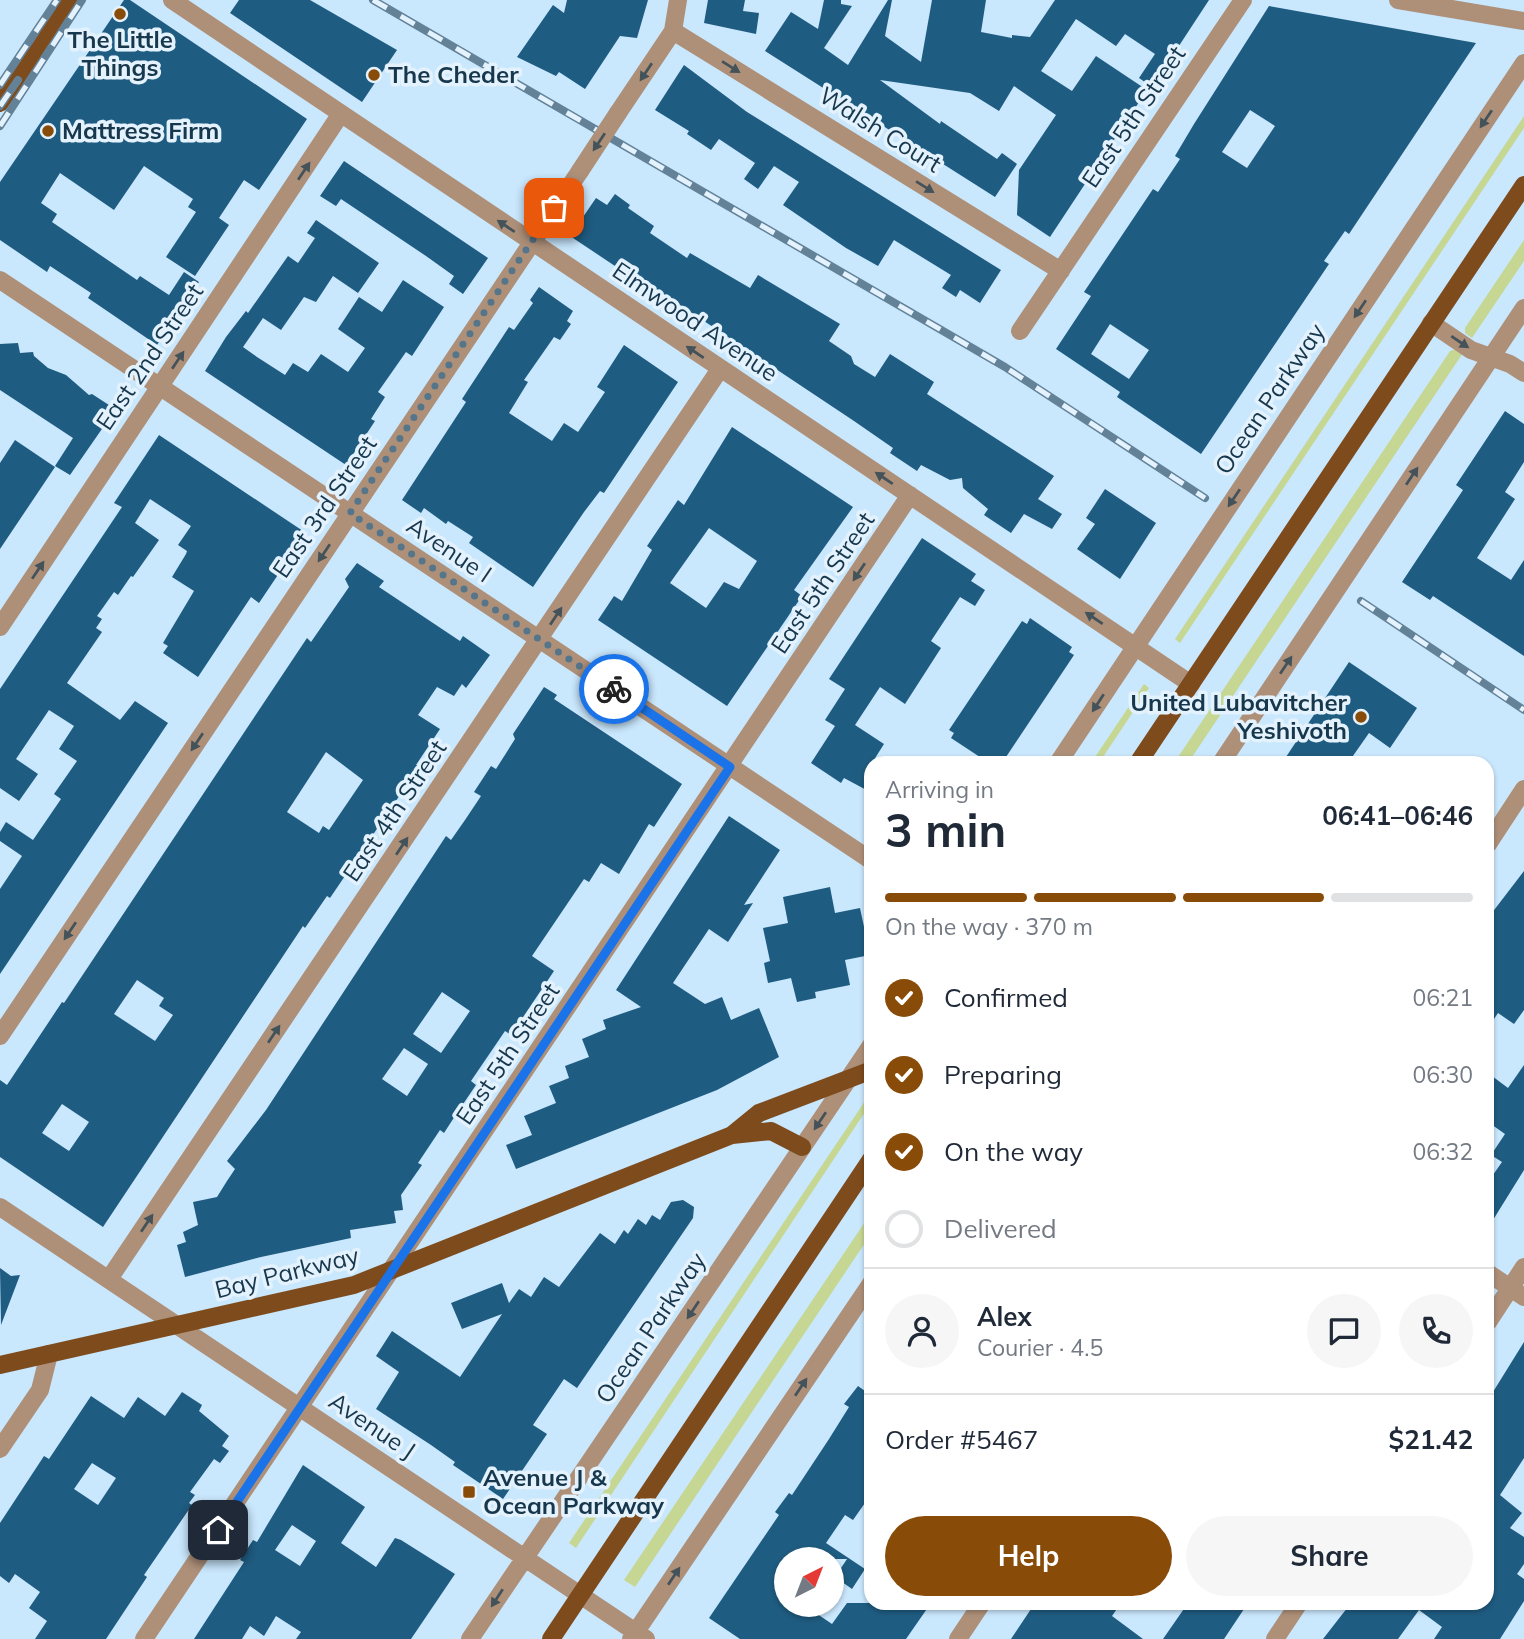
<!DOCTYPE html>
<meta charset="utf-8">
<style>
:root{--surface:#fff;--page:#f6f6f7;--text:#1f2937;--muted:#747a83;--line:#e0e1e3;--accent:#884b08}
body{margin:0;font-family:Mulish,sans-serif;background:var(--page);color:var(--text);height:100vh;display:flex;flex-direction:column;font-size:26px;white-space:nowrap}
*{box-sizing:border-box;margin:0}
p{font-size:23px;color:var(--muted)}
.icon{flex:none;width:38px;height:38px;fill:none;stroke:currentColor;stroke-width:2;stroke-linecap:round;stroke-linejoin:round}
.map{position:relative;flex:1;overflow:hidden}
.details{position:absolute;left:864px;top:756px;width:630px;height:854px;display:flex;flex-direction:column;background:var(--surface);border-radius:21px;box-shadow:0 2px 5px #0004}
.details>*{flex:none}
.needle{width:46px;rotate:42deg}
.buttons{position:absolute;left:774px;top:1547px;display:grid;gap:14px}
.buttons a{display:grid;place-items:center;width:70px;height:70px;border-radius:50%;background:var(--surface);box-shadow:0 2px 5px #0004;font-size:35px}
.pin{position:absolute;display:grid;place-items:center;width:60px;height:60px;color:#fff;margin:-30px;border-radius:14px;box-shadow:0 4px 10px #0006}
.courier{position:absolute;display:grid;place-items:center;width:70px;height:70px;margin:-35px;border:5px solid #1a73e8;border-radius:50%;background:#fff;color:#222;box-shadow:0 2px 9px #0007}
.overview em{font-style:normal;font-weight:700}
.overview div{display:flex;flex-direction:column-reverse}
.overview{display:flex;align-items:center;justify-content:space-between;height:119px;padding:0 21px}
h1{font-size:46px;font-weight:700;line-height:52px}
.bar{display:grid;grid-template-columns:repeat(4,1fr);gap:10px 7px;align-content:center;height:84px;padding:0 21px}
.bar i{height:9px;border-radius:5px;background:var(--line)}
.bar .current{background:var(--accent)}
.bar p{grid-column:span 4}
.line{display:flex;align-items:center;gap:18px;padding:0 21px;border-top:2px solid var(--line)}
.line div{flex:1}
.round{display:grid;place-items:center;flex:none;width:74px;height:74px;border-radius:37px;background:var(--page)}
ol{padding:0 21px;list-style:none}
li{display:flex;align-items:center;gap:21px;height:77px}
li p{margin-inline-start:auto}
li .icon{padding:7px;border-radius:50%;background:var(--accent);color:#fff;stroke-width:4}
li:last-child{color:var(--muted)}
li i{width:38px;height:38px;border:4px solid var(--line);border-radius:50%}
.primary-button{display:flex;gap:14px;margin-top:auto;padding:14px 21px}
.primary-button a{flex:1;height:80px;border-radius:42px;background:var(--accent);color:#fff;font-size:28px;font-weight:700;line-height:80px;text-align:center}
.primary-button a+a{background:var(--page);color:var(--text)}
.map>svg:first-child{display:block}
.green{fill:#c6d794}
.building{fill:#1f5c81;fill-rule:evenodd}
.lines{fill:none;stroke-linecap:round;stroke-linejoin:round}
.minor{stroke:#ae9079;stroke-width:18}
.major{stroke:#7e4b1c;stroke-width:18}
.rail-casing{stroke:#638298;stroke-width:8}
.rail{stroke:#e3f2fd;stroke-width:5;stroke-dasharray:16;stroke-linecap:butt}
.minor-bridge{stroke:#ae9079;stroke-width:18}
.oneway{fill:#44525a}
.done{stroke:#55758b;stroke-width:7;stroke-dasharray:0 12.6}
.route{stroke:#1a73e8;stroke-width:9}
.poi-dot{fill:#884b08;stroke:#e3f2fd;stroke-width:2.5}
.labels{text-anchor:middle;stroke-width:7;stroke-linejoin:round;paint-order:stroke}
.poi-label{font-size:24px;font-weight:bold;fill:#17374d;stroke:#e3f2fd;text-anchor:start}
.street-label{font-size:24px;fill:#17374d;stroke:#e3f2fd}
</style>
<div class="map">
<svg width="1524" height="1639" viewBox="0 0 1524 1639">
<rect width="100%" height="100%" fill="#c9e7fd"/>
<path class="green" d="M1524,116V128L1180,643L1175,639Z
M1524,240V261L1472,338L1465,333V328Z
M1456,349L1463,353L1188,763H1174L1450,351Z
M1144,684L1149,688L1099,763H1091Z
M869,1095L871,1103L576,1548L569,1543Z
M871,1213V1234L635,1587L624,1580Z"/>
<path class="building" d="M124,0H130L307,119L259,190L244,180L219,218L229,225L195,276L166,257L196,212L188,207L193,199L144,166L114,210L60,173L41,203L57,214L52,222L137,280L140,276L169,295L184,272L199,282L157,345L88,298L91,293L50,266L47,272L0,240V182Z
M239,0H310L397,50L362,102L230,13Z
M567,0H648L637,38L620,36L585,89L559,72L556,76L517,57L553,5L564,13Z
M708,0H745L743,11L759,13L756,34L704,23Z
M824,0H841V4L852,6L824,48L848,65L888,0H892L885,36L921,62L932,0H986L981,32L1012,38V35L1030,37L1055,0H1209L1152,87L1139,78L1155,54L1125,34L1116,46L1076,19L1041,71L1072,91L1096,56L1147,90L1050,237L1017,215L1019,170L1056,115L1014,86L999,111L970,93L880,80L940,124L941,121L997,159L1002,153L1017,164L995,197L765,51L791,12L818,29Z
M1269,6L1476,43L1349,234L1345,231L1324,261L1329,264L1201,454L1117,397L1120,392L1056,349L1091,296L1084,292L1153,189L1158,192L1180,159L1175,156L1194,124ZM1250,110L1275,126L1247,168L1222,152ZM1110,324L1149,350L1129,379L1091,354Z
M684,65L747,112L1001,270L980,303L960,290L956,297L942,288L951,275L894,240L878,266L846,248L783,205L799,182L774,166L758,189L744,179L755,163L719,139L711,150L687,134L689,131L655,110Z
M344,161L488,258L463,294L449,284L454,276L426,256L341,199L336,206L320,196Z
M615,194L630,205L628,208L654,226L650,233L687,258L690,253L750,288L758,275L840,324L829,341L851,356L854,364L875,377L890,354L934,382L927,394L1054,476L1038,499L1062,514L1052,529L1024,514L1011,533L984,515L988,509L963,488L962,478L950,480L921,465L917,471L890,453L893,448L854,421L626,269L624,272L570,236L596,198L607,205Z
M316,220L379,263L358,293L333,276L316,302L304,297L281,330L263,318L243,347L257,357L285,375L293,363L308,372L321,354L348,372L365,348L338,329L359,297L382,312L403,280L444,307L412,356L406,352L378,392L385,397L371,419L375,421L346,465L205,371L226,337L246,311L248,313L288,256L298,263L315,238L307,233Z
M539,287L573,311L567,321L571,324L560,340L554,337L524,380L528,382L509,413L552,441L564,423L578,432L605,392L597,387L624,345L678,382L604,493L600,491L584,512L533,587L469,543L473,537L448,521L446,524L424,508L421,513L402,500L466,402L462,399L509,327L514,330L533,303L530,300Z
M18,343L20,353L33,352L34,356L48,368L66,375L89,395L92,394L112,407L113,413L70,475L55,466L73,438L0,390V344Z
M1505,411L1524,424V462L1505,492L1515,499L1477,558L1511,580L1524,560V656L1433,596L1430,600L1402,582L1463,490L1456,485Z
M732,427L853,507L794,590L802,596L727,706L598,620L614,596L622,601L652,550L647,546L678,500L684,505ZM709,528L757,561L739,589L724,582L706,608L670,583Z
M159,435L306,533L259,603L251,597L198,677L163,653L168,646L163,643L194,591L172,577L186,554L187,551L178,545L191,526L150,499L135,523L159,540L133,577L131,576L118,595L114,592L97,616L102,619L96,628L102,632L67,683L120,720L135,701L168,723L0,974V889L22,856L0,841V832L6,822L33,840L61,799L54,794L77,761L59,749L74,726L49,710L16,759L38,774L19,801L0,788V689L122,507L114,503Z
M15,440L55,467L0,549V463Z
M1105,489L1156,523L1120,579L1077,549L1095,524L1086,518Z
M922,538L976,574L971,581L985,590L975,606L960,597L931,641L941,648L905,704L880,687L855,725L884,744L872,763V793L844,778L841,783L811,763L835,726L825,720L845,689L829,679Z
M357,563L384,581L379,587L460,641L463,636L490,655L466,688L462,684L454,696L437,687L418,715L440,729L416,765L419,767L330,898L327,896L305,928L303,926L103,1227L0,1157V1080L7,1085L62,1002L64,1003L307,638L311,642L349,587L345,579ZM326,752L363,780L329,830L323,826L319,833L287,812ZM137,980L164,998L159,1006L173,1015L155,1041L114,1014ZM62,1104L89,1122L69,1151L42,1133Z
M1030,618L1072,647L1069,652L1074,655L1002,763H989L951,738L954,733L949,730L1022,621L1027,624Z
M1349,662L1417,708L1390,748L1369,733L1348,763H1282Z
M544,687L557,695L554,699L682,784L654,827L649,824L619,874L601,863L589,882L584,879L532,956L554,971L511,1035L505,1031L471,1081L476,1085L455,1116L444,1133L440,1130L418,1163L422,1165L401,1195L403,1210L394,1211L396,1223L350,1230L351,1238L261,1257L185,1277L177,1245L186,1242L183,1232L198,1225L193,1202L217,1197L227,1181L235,1169L227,1161L266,1110L446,836L451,840L465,820L481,796L474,792L491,766L496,769L515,739L513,734ZM442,992L470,1011L441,1053L413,1034ZM404,1048L428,1064L407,1096L382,1079Z
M729,816L780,850L744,905L753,903L728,942L709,929L673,983L705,1004L722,997L731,1020L759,1008L779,1057L717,1090L516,1169L506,1145L532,1135L524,1116L556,1103L549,1086L569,1078L565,1066L589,1057L582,1039L606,1029L603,1020L641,1007L616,990Z
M1524,871V1010L1514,1024L1498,1013L1488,1028V918Z
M830,887L835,913L860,908L870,955L845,960L850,985L815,992L816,998L797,1002L791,978L768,983L764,963L770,961L763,928L788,923L783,897Z
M1524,1065V1170L1488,1228V1182L1502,1162L1491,1155L1505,1134L1488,1122V1073L1508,1088Z
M683,1200L694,1207L693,1218L577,1388L564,1379L533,1425L547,1434L503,1499L453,1465L455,1462L431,1445L376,1409L399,1372L376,1356L392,1331L460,1377L502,1314L462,1329L451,1303L502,1283L509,1303L519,1289L531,1297L544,1277L559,1287L600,1233L615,1244L624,1230L628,1234L638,1219L646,1225L652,1215L660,1220L671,1202Z
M0,1268L11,1276L20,1275L1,1325Z
M1524,1342V1458L1500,1495L1522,1513L1510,1528L1524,1537V1564L1517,1574L1524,1579V1601L1500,1639H1434L1442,1627L1419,1610L1398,1639H1323L1351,1603H1488V1400Z
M858,1386L872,1396V1493L853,1520L845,1515L826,1543L865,1569L852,1589L835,1577L847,1559H786V1605H804L832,1624L847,1603H931L906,1639H740L709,1618L779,1515L775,1512L789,1493L792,1495L829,1439L849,1407L844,1404Z
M182,1392L202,1405L199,1411L229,1436L222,1446L229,1451L220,1463L214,1459L190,1492L195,1495L189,1503L192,1505L144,1575L147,1577L106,1639H35L47,1621L29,1608L40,1592L15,1574L9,1583L0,1576V1523L44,1456L49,1459L91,1396L124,1418L138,1397L165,1416ZM92,1463L116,1478L98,1505L74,1489Z
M303,1465L365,1507L341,1543L376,1567L395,1538L401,1540L455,1574L411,1639H296L301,1632L276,1616L264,1636L250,1626L242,1639H194L244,1562L240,1560L253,1540L257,1542ZM292,1525L316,1541L300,1566L275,1550Z
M1035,1603H1121L1112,1616L1143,1639H1011Z
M1188,1603H1248L1224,1639H1163Z"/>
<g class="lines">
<path class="minor" d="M172,0L1191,684
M1398,0L1524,21
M673,31L1061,271
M618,113L673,31L678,0
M0,280L872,861
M1431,323L1471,350L1510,364L1524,373
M1020,331L1243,0
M0,627L340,115
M1058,763L1524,63
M1221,763L1524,308
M1488,844L1524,789
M0,1036L580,171
M0,1207L646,1639
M1488,1273L1524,1297
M109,1279L720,369
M1488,1322L1524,1267
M0,1449L40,1390L49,1354
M144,1639L910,495
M470,1639L872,1044
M631,1639L872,1282
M958,1639L982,1603
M1275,1639L1299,1603"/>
<path class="major" d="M0,103L70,0
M1138,763L1524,185
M732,1135L759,1113L872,1070
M0,1365L354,1285L732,1135L771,1131L802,1147
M551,1639L872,1158"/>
<defs>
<path id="rail" d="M373,0L1005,367L1205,498
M0,85L57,0
M0,106L18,80
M0,126L82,0
M1361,601L1524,710"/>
</defs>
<use href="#rail" class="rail-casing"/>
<use href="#rail" class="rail"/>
<path class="minor-bridge" d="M580,171L618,113"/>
</g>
<defs><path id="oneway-solid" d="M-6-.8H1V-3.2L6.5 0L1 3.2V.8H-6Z" transform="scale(1.75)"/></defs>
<g class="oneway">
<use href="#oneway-solid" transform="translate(731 67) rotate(32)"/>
<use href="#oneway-solid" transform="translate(646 72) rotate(124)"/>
<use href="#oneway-solid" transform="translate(1486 119) rotate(124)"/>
<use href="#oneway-solid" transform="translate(599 142) rotate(124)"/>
<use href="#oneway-solid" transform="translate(304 171) rotate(-56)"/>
<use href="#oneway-solid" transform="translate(925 187) rotate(32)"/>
<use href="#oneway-solid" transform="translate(506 226) rotate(-146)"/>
<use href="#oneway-solid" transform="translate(1360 309) rotate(124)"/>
<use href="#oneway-solid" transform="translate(1460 342) rotate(34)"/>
<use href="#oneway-solid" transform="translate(695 352) rotate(-146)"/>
<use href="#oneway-solid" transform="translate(178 360) rotate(-56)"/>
<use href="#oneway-solid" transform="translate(1412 476) rotate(-56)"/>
<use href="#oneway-solid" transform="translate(884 478) rotate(-146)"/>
<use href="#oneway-solid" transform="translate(1234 498) rotate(124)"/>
<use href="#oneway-solid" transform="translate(324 553) rotate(124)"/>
<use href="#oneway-solid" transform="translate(38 570) rotate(-56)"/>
<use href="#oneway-solid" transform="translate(859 572) rotate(124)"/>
<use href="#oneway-solid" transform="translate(556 616) rotate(-56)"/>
<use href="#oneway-solid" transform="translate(1094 618) rotate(-146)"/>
<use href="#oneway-solid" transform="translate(1286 665) rotate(-56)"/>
<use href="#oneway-solid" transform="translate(1098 703) rotate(123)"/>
<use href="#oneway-solid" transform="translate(197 742) rotate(124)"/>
<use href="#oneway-solid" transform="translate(402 846) rotate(-56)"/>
<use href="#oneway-solid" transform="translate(70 931) rotate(124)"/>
<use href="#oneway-solid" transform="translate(274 1034) rotate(-56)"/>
<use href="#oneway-solid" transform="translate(820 1121) rotate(124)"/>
<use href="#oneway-solid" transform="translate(147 1223) rotate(-56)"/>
<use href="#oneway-solid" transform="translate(693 1310) rotate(124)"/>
<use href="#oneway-solid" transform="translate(801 1387) rotate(-56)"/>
<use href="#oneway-solid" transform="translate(674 1576) rotate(-56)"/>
<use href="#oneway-solid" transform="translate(497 1598) rotate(123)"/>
</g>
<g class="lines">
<path class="done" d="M554,208L350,513L614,689"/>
<path class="route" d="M218,1530L730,767L614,689"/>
</g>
<g class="poi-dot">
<circle cx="120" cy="14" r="7"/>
<circle cx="374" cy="75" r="7"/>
<circle cx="48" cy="131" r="7"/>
<circle cx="1361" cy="717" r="7"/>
<rect x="462" y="1485" width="14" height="14" rx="3.5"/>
</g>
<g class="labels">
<g class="poi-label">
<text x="120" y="48" text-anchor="middle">The Little<tspan x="120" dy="28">Things</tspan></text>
<text x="388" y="83">The Cheder</text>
<text x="62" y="139">Mattress Firm</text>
<text x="1347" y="711" text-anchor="end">United Lubavitcher<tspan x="1347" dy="28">Yeshivoth</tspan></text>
<text x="483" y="1486">Avenue J &amp;<tspan x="483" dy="28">Ocean Parkway</tspan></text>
</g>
<g class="street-label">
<text transform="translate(1134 117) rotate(-56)" y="8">East 5th Street</text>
<text transform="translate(880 130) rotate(32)" y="8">Walsh Court</text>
<text transform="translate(695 322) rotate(34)" y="8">Elmwood Avenue</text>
<text transform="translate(150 357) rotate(-56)" y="8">East 2nd Street</text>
<text transform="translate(1270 399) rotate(-56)" y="8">Ocean Parkway</text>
<text transform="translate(325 507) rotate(-56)" y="8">East 3rd Street</text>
<text transform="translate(449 550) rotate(34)" y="8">Avenue I</text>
<text transform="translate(823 583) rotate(-56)" y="8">East 5th Street</text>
<text transform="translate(395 811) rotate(-56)" y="8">East 4th Street</text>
<text transform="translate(508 1054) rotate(-56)" y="8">East 5th Street</text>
<text transform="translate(287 1273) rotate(-14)" y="8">Bay Parkway</text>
<text transform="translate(651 1328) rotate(-56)" y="8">Ocean Parkway</text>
<text transform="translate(372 1426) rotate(34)" y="8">Avenue J</text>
</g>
</g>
</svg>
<div class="buttons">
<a><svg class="needle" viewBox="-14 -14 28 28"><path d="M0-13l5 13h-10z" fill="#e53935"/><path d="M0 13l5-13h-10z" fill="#747a83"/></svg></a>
</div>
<div class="pin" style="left:554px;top:208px;background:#ea580c"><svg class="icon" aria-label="bag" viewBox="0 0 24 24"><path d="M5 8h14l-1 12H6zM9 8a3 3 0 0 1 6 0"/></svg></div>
<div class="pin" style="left:218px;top:1530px;background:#1f2937"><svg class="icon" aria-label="home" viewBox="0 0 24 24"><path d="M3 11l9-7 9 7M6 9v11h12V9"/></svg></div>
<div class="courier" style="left:614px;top:689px"><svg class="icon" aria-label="bike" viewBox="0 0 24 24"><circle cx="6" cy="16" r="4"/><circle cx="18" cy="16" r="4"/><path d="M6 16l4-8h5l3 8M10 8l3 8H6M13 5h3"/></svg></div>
<section class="details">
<div class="overview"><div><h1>3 min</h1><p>Arriving in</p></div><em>06:41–06:46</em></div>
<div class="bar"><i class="current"></i><i class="current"></i><i class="current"></i><i></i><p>On the way · 370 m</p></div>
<ol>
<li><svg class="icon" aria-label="check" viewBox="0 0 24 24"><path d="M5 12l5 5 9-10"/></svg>Confirmed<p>06:21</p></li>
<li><svg class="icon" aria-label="check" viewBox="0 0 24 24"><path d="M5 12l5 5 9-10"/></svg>Preparing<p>06:30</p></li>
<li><svg class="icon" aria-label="check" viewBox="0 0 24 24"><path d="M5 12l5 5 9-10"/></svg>On the way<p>06:32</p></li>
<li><i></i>Delivered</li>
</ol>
<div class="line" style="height:126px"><a class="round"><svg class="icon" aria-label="person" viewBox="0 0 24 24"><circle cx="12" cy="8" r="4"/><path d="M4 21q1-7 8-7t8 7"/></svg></a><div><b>Alex</b><p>Courier · 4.5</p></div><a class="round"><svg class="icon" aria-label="chat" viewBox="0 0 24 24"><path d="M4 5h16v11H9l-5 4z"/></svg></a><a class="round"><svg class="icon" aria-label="phone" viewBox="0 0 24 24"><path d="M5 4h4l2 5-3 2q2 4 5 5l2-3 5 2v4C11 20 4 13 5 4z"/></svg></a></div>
<div class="line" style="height:91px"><div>Order #5467</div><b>$21.42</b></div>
<div class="primary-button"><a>Help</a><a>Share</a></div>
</section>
</div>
